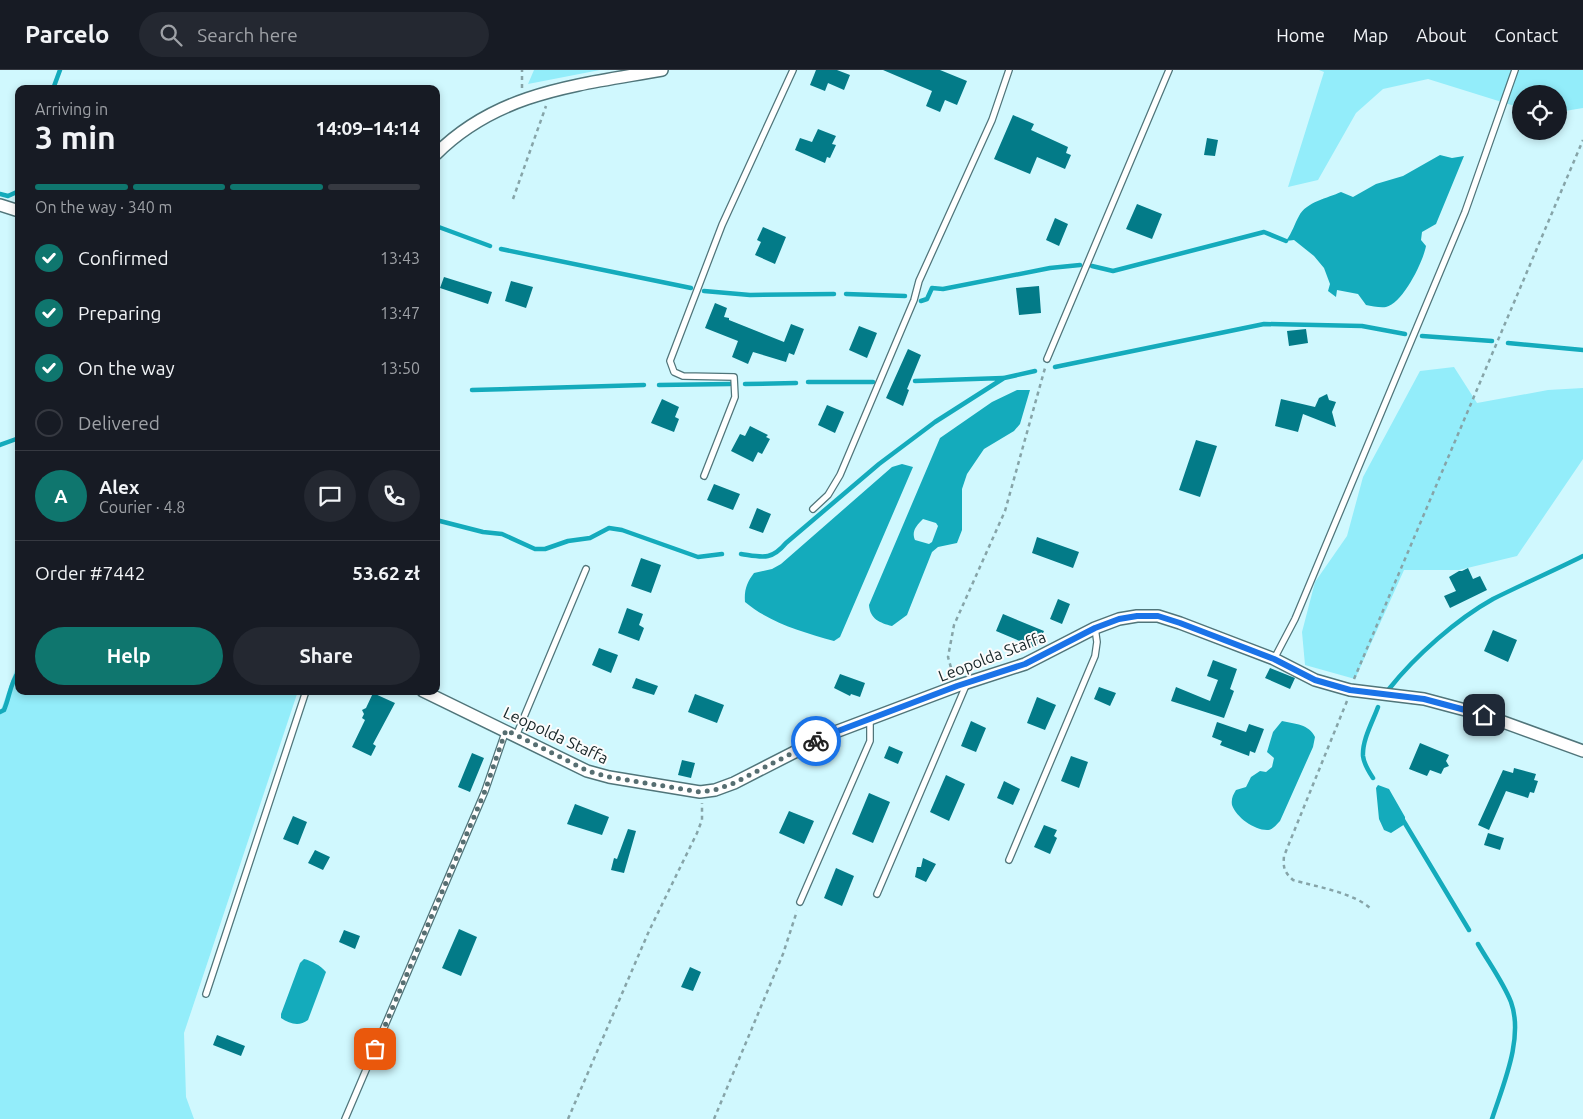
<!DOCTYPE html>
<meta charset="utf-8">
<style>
:root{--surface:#171b24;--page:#242831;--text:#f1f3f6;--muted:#9ea1a6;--line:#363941;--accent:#0f766e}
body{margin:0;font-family:Ubuntu,sans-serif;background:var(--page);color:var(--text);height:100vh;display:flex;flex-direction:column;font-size:19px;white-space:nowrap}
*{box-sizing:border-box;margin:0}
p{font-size:16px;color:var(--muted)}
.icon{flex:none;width:28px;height:28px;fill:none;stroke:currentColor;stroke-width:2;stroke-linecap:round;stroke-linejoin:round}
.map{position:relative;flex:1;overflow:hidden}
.side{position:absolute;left:15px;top:15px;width:425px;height:610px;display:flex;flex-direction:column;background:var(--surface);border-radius:10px;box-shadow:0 2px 8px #0003}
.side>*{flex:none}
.controls{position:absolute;left:1512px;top:15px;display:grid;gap:10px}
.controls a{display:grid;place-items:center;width:55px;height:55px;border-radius:50%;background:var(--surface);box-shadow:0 2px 8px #0003;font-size:25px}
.pin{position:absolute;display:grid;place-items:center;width:42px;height:42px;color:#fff;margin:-21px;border-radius:10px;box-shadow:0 2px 8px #0006}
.courier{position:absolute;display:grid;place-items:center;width:50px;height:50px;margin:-25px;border:4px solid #1a73e8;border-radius:50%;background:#fff;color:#222;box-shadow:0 1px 6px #0007}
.headline em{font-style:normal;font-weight:600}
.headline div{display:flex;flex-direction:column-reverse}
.headline{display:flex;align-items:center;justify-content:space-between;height:85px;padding:0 20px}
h1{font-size:32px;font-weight:600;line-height:38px}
.bar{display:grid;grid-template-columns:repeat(4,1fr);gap:8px 5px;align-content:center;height:60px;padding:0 20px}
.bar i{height:6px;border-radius:4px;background:var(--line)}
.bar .selected{background:var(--accent)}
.bar p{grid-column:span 4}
.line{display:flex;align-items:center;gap:12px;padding:0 20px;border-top:1px solid var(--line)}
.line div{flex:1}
.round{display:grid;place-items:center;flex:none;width:52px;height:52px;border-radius:26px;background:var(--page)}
ol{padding:0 20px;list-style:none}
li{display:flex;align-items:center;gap:15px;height:55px}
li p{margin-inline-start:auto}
li .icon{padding:5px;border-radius:50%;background:var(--accent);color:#fff;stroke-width:4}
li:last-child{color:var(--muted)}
li i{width:28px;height:28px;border:2px solid var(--line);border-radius:50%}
.cta{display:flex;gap:10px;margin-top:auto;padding:10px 20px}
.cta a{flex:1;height:58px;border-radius:30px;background:var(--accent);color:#fff;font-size:20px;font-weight:600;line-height:58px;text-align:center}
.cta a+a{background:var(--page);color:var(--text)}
header{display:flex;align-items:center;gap:30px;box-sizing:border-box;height:70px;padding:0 25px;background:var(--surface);border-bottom:1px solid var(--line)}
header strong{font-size:24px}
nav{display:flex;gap:28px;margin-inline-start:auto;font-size:18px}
.search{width:350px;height:45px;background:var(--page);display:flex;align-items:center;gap:12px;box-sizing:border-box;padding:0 18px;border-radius:28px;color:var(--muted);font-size:19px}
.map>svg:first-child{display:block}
.green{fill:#93edfa}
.water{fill:#14abbc;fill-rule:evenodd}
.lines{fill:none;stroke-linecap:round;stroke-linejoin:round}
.stream{stroke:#14abbc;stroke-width:4.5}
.building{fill:#037b88}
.lane-casing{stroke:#50757a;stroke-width:8}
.street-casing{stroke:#50757a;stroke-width:14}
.path{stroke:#86a4a8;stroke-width:2.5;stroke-dasharray:4 4;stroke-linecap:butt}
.lane{stroke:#fff;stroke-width:5.5}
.street{stroke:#fff;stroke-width:11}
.done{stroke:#566e71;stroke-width:5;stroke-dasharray:0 9}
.route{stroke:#1a73e8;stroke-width:6}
.labels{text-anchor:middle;stroke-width:4;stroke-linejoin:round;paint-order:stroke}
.street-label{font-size:16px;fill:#142325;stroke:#fcfcfc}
</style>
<header>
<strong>Parcelo</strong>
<div class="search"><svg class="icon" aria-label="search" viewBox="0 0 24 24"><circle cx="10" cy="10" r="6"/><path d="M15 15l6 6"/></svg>Search here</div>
<nav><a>Home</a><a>Map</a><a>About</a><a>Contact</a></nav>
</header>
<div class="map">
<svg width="1583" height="1049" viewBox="0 0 1583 1049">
<rect width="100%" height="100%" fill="#d0f8fe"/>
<path class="green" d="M534,0H600L528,14Z
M1319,0H1583V38L1559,42V24H1521V38L1428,9L1383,19L1356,43L1318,110L1288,117L1324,2Z
M1454,297L1477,333L1548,320L1583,318V389L1517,486L1459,500H1404L1355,609L1305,595L1302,562L1315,512L1347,466L1363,407L1420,301Z
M19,594V621H298L184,963L186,1027L194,1049H0V643L16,597Z"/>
<path class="water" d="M1440,85L1452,88L1464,86L1436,154L1422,162L1421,170L1426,176C1423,192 1403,233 1386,237C1380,238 1372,236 1366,235L1358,224L1337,220L1336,227L1328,221L1330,214L1324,198L1314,186L1294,170L1286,171C1293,161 1294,155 1299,146C1306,132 1328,128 1341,122L1353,127L1376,114L1403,106Z
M1017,320H1030L1020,354L1014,361L984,379L967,404L962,419V460L957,473L938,477L932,482L907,545L892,556C880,553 870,549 869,535L940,368L992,332ZM923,449L936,453L938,456L932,472L929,474L915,470C911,461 917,455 923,449Z
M902,394L913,397L840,567L834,571C803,562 770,553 745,532C744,520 747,512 754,503L772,499L781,494L892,397Z
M1282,651C1295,654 1309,654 1315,667L1313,677L1280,751C1276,755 1273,760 1267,760C1254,760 1236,747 1232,735C1231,729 1233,725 1236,720L1246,717L1251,707L1260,701L1266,702L1272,697L1274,688L1267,682L1273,662Z
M1378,715L1389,719L1405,747V754L1391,763L1384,760L1379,749L1376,718Z
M304,889C312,891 320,895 326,902L308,950C299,957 290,954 281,948V944L300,893Z"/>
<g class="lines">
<path class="stream" d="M53,19L60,0
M0,124L8,126L19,121
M436,156L490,176
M501,179L691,218
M1092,196L1113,201L1264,162L1286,171
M704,221L750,225L834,224
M846,224L905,226
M921,231L927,229L932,218L943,219L1050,198L1080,195
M1422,266L1492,271
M1508,273L1583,280
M1055,297L1264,254L1362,256L1405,264
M915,311L1003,308
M808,312H873
M745,314L796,313
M659,315L730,314
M472,320L644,315
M0,375L19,368
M436,450L483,462L502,464L535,479H545L568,471L590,468L609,458L622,460L698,487L722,484
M741,484C762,487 771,491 786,473L879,394L935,352L1004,308L1035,301
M1389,619C1415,586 1457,549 1493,529C1523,514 1553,501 1583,486
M0,642L4,640C10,626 10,613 19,601
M1373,708C1369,702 1364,694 1363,686C1362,670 1373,651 1378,637
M1403,750L1469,860
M1478,874C1489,893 1503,912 1511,932C1524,968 1503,1015 1492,1049"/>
</g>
<path class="building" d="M816,0H837L850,5L844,20L828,13L825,21L810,15Z
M883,0H940L967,11L957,35L945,30L940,42L926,36L932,21Z
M1013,45L1034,54L1031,60L1068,77L1066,83L1071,85L1065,99L1037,87L1030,104L994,89Z
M818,59L836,66L832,74L836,75L830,88L827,87L825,93L795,80L800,68L812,72Z
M1207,68L1218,70L1215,86L1204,85Z
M1137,134L1162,144L1152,169L1126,159Z
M1055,148L1068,154L1059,176L1046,170Z
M763,157L786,167L775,194L755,185L761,172L757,170Z
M444,207L492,222L488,234L440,218Z
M511,211L533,217L526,238L505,231Z
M1039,216L1041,243L1019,245L1016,218Z
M715,233L727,238L724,247L729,248V250L784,272L791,254L804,259L794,285L789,283L786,292L753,282L748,294L732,287L738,271L705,258Z
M859,256L877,263L867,288L849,280Z
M1306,259L1308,273L1289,276L1287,261Z
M908,279L921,285L907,319L909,320L903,336L886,328Z
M1327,324L1329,330L1336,332L1332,342L1336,357L1303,344L1298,362L1275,356L1281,329L1315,337L1319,328Z
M662,329L679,337L675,347L679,349L674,362L651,353Z
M827,335L844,342L835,363L818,355Z
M750,356L768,365L766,367L770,369L762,384L758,382L753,392L731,381L740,364L745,366Z
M1196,370L1217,376L1200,427L1179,420Z
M714,414L740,424L733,440L707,430Z
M757,438L771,444L763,463L749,458Z
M1037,467L1079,482L1073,498L1032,483Z
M641,488L661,495L651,523L631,516Z
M1468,498L1473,509L1480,506L1487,520L1450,538L1444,526L1456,521L1449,507L1459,501H1462Z
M1058,529L1070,534L1062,554L1050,549Z
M627,538L643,544L639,555L644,558L639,571L618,563Z
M1003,544L1044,561L1036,578L996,561Z
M1493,560L1517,570L1508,592L1484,581Z
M599,578L618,585L611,603L592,595Z
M1213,590L1237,599L1230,619L1234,621L1224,648L1171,631L1176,617L1210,631L1218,610L1207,606Z
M1270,598L1295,608L1290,619L1265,608Z
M840,604L865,613L860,627L851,624L850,626L834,618Z
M636,608L658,616L654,625L632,618Z
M1099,617L1116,623L1110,636L1094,629Z
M373,623L395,633L373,674L376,676L371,686L352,677L365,650L362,648L364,644L362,640L366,638Z
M695,624L724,635L717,653L688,642Z
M1037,627L1056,635L1045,660L1027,653Z
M971,651L986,658L976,682L961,676Z
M1217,652L1246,662L1249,654L1264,659L1255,683L1250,681L1249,686L1220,675L1222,671L1212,667Z
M1420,673L1449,685L1446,691L1449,696L1444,698L1441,704L1430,700L1427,706L1409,699Z
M889,676L903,682L898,694L884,688Z
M472,683L484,688L470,722L458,717Z
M1071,686L1088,692L1079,718L1061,711Z
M682,690L695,693L691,708L678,705Z
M1514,698L1536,704L1534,710L1538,711L1534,723L1530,722L1528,728L1506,721L1489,760L1478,755L1503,700L1513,703Z
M946,705L965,714L949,751L930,742Z
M1004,711L1020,719L1013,735L997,728Z
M869,723L890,732L873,773L852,764Z
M575,734L609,747L602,765L567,754Z
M789,741L814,751L804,774L779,763Z
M293,746L307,752L298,775L283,769Z
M1044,755L1057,760L1054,766L1057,768L1050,784L1034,777Z
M628,759L636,761L624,803L611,800L614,788L617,789Z
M1488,763L1504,768L1500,780L1484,775Z
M315,780L330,787L323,800L308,793Z
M923,788L936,794L926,812L915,807L917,797H921Z
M836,798L854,806L842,836L824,828Z
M459,859L477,867L461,906L442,898Z
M344,860L360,866L355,879L339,872Z
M690,897L701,902L693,921L681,917Z
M217,965L245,976L241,986L213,975Z"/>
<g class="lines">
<defs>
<path id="lane" d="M1047,289L1169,0
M704,406L735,327L734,307L683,306L674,302L670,291L722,155L793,0
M813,439L828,425L840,405L914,230L919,211L992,50L1009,0
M1274,589L1295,549L1465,142L1515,0
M516,666L586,499
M1009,790L1095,586L1097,572L1095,558
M877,824L967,613
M800,832L870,671V650
M206,924L306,621
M345,1049L485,721L506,660"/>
<path id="street" d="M436,84C499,21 580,15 662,0
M0,135L19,141
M423,621L587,701L609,707L700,722L715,720L734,713L830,664L957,616L1025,594L1095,558L1119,549L1137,546H1158L1180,553L1274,589L1315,610L1350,620L1424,629L1484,645L1583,681"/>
</defs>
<use href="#lane" class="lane-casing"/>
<use href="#street" class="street-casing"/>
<path class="path" d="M522,18V0
M513,129L546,36
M953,605L948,587L954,555L1005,441L1045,298
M1354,609L1583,70
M1347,631L1284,786C1283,797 1284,802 1293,810C1317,817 1356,823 1372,840
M568,1049L649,861L697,763L702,750V733
M714,1049L783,884L797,841"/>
<use href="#lane" class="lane"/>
<use href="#street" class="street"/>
</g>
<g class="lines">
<path class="done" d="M375,979L485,721L506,660L588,701L609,707L700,722L715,720L734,713L816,671"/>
<path class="route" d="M816,671L830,664L957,616L1025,594L1095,558L1119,549L1137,546H1158L1180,553L1274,589L1315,610L1350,620L1424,629L1484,645"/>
</g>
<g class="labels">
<g class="street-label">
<text transform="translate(992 586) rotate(-21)" y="6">Leopolda Staffa</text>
<text transform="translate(556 665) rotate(25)" y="6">Leopolda Staffa</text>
</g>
</g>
</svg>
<div class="controls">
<a><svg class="icon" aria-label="locate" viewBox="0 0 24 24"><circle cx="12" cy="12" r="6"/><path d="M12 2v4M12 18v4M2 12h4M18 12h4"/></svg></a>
</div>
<div class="pin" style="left:375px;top:979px;background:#ea580c"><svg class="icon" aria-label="bag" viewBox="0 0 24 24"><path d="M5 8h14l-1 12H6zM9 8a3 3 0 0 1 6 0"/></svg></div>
<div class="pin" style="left:1484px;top:645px;background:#1f2937"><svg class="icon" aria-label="home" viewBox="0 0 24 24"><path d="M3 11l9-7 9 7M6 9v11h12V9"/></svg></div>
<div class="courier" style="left:816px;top:671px"><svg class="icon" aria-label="bike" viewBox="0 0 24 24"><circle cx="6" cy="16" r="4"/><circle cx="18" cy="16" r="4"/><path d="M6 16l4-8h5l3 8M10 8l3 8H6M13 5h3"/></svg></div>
<section class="side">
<div class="headline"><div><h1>3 min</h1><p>Arriving in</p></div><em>14:09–14:14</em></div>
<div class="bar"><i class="selected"></i><i class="selected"></i><i class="selected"></i><i></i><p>On the way · 340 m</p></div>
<ol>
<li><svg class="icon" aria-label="check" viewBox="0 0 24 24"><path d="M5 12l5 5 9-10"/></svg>Confirmed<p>13:43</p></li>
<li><svg class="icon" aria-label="check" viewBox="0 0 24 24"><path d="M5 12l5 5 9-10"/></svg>Preparing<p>13:47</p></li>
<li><svg class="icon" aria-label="check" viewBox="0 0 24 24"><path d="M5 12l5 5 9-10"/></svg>On the way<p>13:50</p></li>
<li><i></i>Delivered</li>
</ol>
<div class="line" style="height:90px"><b class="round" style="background:var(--accent);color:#fff">A</b><div><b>Alex</b><p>Courier · 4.8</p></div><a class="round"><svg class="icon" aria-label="chat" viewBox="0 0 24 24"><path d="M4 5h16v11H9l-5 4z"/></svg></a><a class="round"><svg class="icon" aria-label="phone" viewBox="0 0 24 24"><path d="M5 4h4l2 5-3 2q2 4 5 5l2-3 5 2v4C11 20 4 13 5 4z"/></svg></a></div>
<div class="line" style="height:65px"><div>Order #7442</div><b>53.62 zł</b></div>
<div class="cta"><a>Help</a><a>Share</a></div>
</section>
</div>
